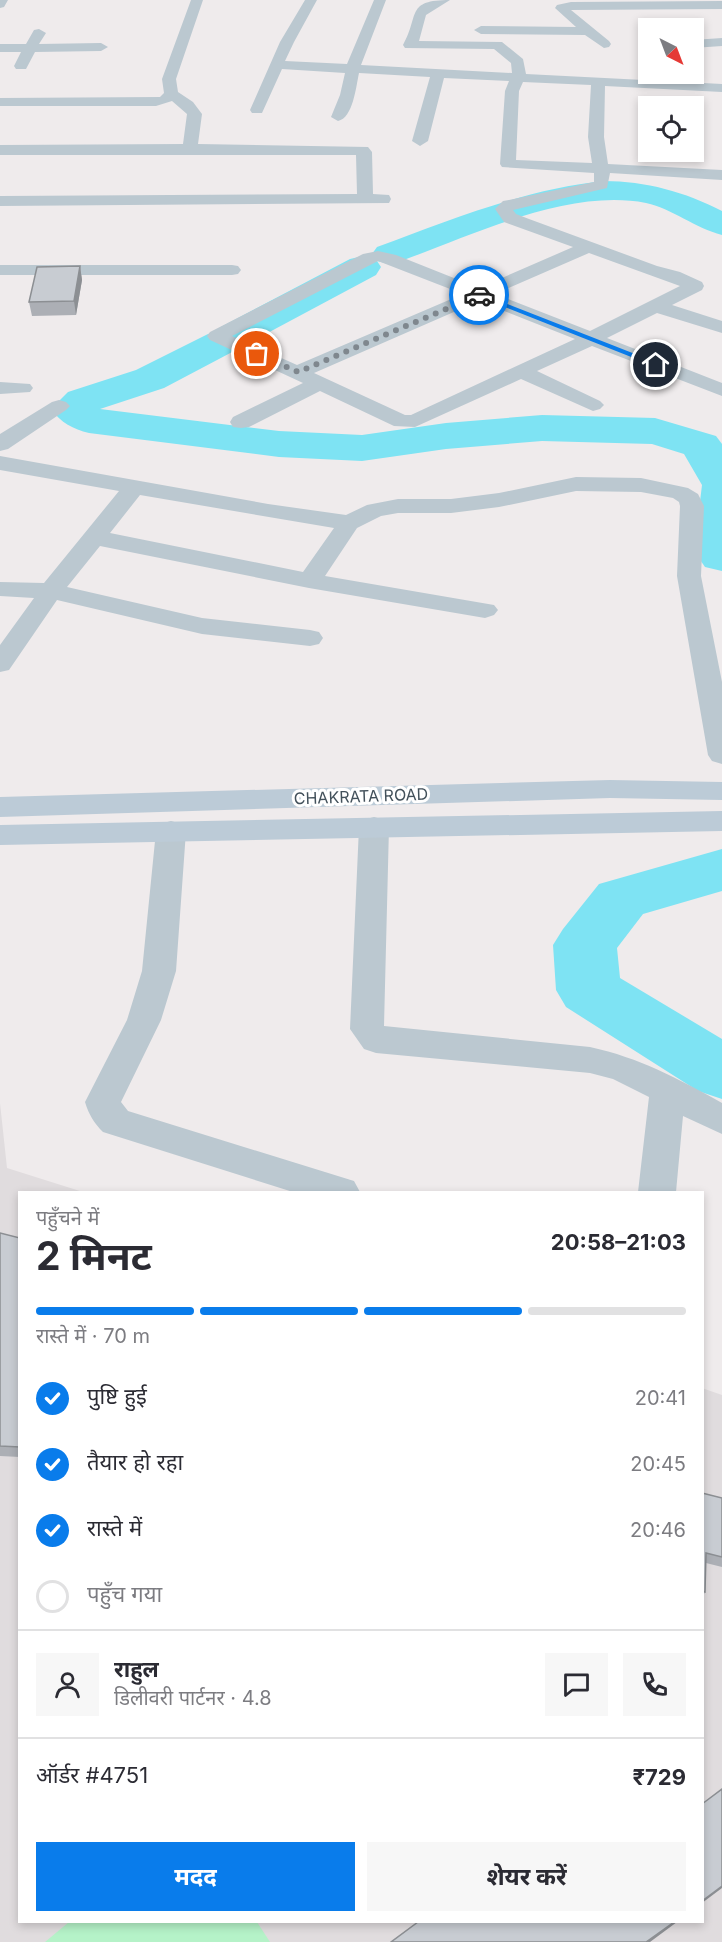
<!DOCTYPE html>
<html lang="hi">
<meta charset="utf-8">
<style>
:root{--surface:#fff;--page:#f7f7f7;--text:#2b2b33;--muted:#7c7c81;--line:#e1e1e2;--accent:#097ceb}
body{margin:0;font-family:Inter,"Noto Sans Devanagari",sans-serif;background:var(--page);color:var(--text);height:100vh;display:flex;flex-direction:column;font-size:22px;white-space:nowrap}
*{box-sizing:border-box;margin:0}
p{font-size:20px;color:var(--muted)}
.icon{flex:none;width:33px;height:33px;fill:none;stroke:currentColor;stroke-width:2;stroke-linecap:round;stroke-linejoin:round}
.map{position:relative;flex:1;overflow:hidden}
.sheet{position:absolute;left:18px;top:1191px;width:686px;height:732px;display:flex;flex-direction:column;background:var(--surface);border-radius:0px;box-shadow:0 3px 9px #0003}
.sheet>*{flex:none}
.needle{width:39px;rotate:138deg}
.fabs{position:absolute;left:638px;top:18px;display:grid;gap:12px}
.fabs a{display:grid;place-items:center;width:66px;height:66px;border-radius:0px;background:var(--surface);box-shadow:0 3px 9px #0003;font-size:30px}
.pin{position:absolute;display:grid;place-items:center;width:51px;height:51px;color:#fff;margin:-26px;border:3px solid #fff;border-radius:50%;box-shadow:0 2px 6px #0007}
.courier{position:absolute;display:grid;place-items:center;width:60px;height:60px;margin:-30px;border:4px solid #097ceb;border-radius:50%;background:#fff;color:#222;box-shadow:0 2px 8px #0007}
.headline em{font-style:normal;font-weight:700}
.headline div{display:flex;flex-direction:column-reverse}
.headline{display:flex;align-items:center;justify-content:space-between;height:102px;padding:0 18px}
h1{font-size:39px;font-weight:700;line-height:45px}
.bar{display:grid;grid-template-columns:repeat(4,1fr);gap:9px 6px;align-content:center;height:72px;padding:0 18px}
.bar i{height:8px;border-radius:4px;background:var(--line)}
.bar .on{background:var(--accent)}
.bar p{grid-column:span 4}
.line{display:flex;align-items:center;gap:15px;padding:0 18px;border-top:2px solid var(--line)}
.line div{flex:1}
.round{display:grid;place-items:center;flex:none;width:63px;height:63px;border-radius:0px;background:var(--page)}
ol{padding:0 18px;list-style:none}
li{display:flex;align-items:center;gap:18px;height:66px}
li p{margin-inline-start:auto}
li .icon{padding:6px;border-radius:50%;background:var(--accent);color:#fff;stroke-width:4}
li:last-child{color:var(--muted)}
li i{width:33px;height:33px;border:3px solid var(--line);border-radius:50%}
.primary-button{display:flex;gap:12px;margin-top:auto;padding:12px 18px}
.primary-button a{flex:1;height:69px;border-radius:0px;background:var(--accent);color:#fff;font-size:24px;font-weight:700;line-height:69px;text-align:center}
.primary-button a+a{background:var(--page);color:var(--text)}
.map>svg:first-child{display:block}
.education{fill:#e0dcde}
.green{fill:#b5f2c8}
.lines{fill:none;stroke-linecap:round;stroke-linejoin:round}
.river{fill:#7ee3f3;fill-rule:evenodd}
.street{fill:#bbc8d0;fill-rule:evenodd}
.secondary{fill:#bccbd7;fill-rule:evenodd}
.wall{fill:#acafb5}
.shaded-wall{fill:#8c8f93}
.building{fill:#c8ccd2;stroke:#8c8f93;stroke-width:1.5}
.route{fill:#097ceb}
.done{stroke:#7f878e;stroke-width:6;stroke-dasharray:0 10.8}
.labels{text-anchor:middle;stroke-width:6;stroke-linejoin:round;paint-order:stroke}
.street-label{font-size:16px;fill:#43515b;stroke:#fff}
</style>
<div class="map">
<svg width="722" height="1942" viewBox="0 0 722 1942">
<rect width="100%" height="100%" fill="#efebec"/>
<path class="education" d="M0,1103L7,1168L83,1192H20V1922H702V1388L722,1395V1942H0Z"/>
<path class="green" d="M69,1922H257L270,1942H45Z"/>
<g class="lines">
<path class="river" d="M604,181C646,181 685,192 722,211V235C695,228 673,209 646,203C568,188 473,235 401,261L389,264L377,261L381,267L376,275L249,343L239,346L236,350L164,388L100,409L279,431L362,435L446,423L542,415L655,418L716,436L722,444V571L705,567L694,551L702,485L684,454L652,444L542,441L446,449L362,461L279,457L89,433C73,429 61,423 51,409L68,392L136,370L208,334L218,331L221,327L350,259L363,256L375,259L372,254L377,247C451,220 525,189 604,181Z
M722,849V891L643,914L617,948L620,978L722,1039V1099L698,1091L566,1007L556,990L553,945L563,929L599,884Z"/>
<path class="street" d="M0,0H8L4,7L0,8Z
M191,0H203L176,79L178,92L193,102L202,114L198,144L368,147L372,152L373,194L389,195L391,199L389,203L0,206V196L357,194L356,155H0V145L183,144L187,114L172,101L156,106H0V98L160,97L164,93L162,79Z
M305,0H317L294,42L285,61L347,64L374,0H386L361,65L512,73L511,63L494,49L405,48L403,45C420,15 405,0 450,0L426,15L419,41L502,42L523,59L526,74L722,84V92L605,86L604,137L608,164L722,170V180L610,173L607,188L513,210L516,214L529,219L657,266L680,272L702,282L704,286L702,290L672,305L722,321V333L657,313L607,338L722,383V396L592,346L537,371L600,401L604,405L600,409L593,411L521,379L415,427L394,426L320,391L249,427L241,428L233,427L230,422L233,417L303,383L210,340L207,336L210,332L363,254L378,251L396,255L479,288L573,247L504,222L495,209L503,201L509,200L594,182V173L502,167L500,164L505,91L509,81L444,78L428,141L420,146L412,141L430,77L359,73C356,87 353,118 338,121L331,117L340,95L345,73L282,69L262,113H252L250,110L280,42ZM523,82L591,85L588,137L592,163L516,160L519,91ZM589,253L680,286L590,331L495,294ZM378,261L463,294L297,365L232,336ZM479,301L575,339L411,415H405L314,373Z
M722,1V9L571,10L609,41L611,44L609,47L604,48L585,35L481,34L474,30L481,26L576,27L555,8L557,5L571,2Z
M39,29L46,33L39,44L101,43L108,47L101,51L35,52L26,69H16L14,66L21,52H0V44H26L34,30Z
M722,38V46L693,48V40Z
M0,265H232L238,266L241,270L238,274L232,275H0Z
M0,382L30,384L33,388L30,392L0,394Z
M59,400L66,402L70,406L66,410L8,449L0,451V434L52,402Z
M0,456L268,504L346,515L367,505L398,499H451L499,493L576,477L641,478L688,488L698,494L704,506L701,576L722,682V764L712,761L708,755L677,576L680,506L679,502L673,498L641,492L576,491L499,507L451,513H398L381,516L357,528L325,576L494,605L498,610L494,615L485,618L309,588L100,546L67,587L202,618L310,630L319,632L323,638L319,644L310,646L202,634L57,600L9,670L0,672V645L34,598L0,596V582L44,583L119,491L0,470ZM140,495L334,528L303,572L110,533Z
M374,817L385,820L389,827L384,1026L590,1047C640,1058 677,1078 722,1103V1134L683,1116L676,1192H638L649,1097L613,1079L590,1073L376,1053L364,1049L350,1029L359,827L363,820Z
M171,821L182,824L186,831L176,971L161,1020L121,1102L128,1111L354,1181L360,1192H293L103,1132C94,1123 89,1115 85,1102L127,1020L142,971L156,831L160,824Z"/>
<path class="secondary" d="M610,780L722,782V800L610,798L0,817V797Z
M722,811V831L0,845V825Z"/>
</g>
<path class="wall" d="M80,266L82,280L76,315L32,316L29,302Z
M0,1233L20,1238V1457L0,1456Z
M702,1493L722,1498V1567L706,1563L705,1592L702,1598Z"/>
<path class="shaded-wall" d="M80,266L82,280L76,315L74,301Z
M722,1886V1888L702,1903V1901Z
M674,1922H677L650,1942H646Z"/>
<path class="building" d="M80,266L74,301L29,302L37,267Z
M0,1233L20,1238V1447L0,1446Z
M702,1493L722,1498V1557L706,1553L705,1592L702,1591Z
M722,1789V1886L702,1901V1804Z
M418,1922H674L646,1942H391Z"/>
<path class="route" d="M479,293L658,363L659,365L654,366L477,296Z"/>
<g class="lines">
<path class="done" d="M257,354L298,372L479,295"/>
</g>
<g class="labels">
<g class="street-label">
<text transform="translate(361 796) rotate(-2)" y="6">CHAKRATA ROAD</text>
</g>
</g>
</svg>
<div class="fabs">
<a><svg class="needle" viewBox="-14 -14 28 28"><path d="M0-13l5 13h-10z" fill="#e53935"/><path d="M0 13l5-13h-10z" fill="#7c7c81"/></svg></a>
<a><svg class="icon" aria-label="locate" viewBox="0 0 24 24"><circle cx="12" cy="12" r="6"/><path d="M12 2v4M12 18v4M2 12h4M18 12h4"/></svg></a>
</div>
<div class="pin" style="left:257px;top:354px;background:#ea580c"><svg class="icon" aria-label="bag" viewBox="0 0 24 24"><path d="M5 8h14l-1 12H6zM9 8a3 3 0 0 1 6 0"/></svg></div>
<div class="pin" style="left:656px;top:365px;background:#1f2937"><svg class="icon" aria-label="home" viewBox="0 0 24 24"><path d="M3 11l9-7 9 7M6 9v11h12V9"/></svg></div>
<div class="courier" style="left:479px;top:295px"><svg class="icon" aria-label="car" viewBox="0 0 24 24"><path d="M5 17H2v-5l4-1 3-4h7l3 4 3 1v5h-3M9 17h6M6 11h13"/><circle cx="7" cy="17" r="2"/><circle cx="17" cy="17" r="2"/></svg></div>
<section class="sheet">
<div class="headline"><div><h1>2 मिनट</h1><p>पहुँचने में</p></div><em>20:58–21:03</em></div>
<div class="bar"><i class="on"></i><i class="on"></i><i class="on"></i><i></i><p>रास्ते में · 70 m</p></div>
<ol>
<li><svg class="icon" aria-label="check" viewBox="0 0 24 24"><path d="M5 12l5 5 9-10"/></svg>पुष्टि हुई<p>20:41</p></li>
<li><svg class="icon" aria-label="check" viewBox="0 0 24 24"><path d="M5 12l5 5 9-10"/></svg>तैयार हो रहा<p>20:45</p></li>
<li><svg class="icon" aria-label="check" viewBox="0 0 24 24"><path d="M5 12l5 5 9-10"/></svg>रास्ते में<p>20:46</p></li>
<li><i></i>पहुँच गया</li>
</ol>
<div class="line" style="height:108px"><a class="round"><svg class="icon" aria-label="person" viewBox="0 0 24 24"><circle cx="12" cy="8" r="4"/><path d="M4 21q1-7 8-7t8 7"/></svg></a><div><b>राहुल</b><p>डिलीवरी पार्टनर · 4.8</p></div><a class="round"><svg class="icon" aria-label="chat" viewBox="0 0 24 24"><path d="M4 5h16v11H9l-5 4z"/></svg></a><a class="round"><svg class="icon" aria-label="phone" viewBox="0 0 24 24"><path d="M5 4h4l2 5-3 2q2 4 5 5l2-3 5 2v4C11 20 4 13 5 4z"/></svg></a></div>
<div class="line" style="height:78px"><div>ऑर्डर #4751</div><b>₹729</b></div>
<div class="primary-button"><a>मदद</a><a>शेयर करें</a></div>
</section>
</div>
